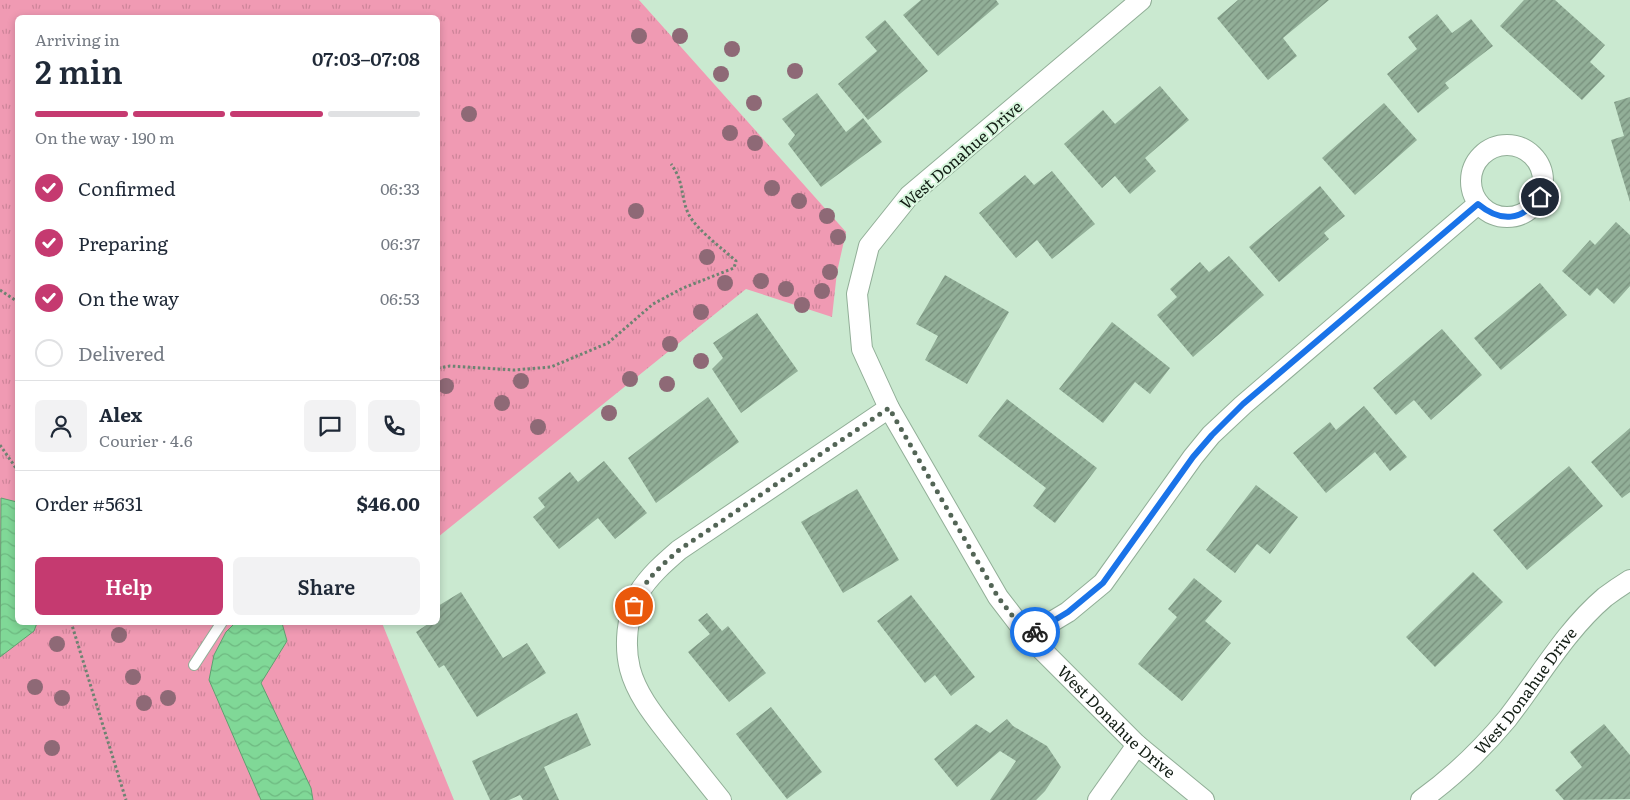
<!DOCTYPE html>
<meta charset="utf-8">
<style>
:root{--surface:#fff;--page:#f2f2f3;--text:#1f2937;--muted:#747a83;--line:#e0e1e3;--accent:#c53a70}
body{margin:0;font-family:Literata,serif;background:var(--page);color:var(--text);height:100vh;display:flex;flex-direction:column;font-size:19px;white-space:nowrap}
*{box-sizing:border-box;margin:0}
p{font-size:16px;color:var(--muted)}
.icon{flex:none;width:28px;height:28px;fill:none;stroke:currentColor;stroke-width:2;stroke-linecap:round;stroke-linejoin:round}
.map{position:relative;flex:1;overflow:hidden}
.drawer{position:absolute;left:15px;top:15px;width:425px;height:610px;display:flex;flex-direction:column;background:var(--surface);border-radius:8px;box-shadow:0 2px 8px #0003}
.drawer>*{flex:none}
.pin{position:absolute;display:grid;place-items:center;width:42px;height:42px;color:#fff;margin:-21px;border:2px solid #fff;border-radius:50%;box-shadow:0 1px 5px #0007}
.courier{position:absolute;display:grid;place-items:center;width:50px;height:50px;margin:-25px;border:4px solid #1a73e8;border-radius:50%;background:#fff;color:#222;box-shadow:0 1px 6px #0007}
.overview em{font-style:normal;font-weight:600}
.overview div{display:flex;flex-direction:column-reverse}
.overview{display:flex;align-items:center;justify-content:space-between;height:85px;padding:0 20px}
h1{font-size:32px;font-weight:600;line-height:38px}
.bar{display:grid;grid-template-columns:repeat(4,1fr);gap:8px 5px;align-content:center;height:60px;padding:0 20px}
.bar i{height:6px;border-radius:4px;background:var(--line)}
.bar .current{background:var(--accent)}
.bar p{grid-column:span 4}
.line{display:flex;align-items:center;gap:12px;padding:0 20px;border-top:1px solid var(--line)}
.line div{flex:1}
.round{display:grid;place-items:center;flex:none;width:52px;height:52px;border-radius:8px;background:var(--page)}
ol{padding:0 20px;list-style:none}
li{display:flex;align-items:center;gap:15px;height:55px}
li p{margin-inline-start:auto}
li .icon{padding:5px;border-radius:50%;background:var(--accent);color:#fff;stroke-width:4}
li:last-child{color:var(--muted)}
li i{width:28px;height:28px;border:2px solid var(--line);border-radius:50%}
.button{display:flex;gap:10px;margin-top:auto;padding:10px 20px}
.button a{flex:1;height:58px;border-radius:8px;background:var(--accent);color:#fff;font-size:20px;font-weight:600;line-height:58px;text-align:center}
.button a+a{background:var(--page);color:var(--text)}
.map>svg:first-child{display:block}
.grass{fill:url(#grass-tufts)}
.water{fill:url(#water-waves);stroke:#5fa070}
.building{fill:url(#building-hatch)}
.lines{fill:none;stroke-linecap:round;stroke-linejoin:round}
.lane-casing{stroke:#91ae97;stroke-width:12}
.street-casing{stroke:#91ae97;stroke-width:22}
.path{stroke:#6e8372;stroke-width:3;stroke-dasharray:2.5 2.5;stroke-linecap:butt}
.lane{stroke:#fff;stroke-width:10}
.street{stroke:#fff;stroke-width:20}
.tree{fill:#8e6976}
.done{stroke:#536556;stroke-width:5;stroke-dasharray:0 9}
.route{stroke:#1a73e8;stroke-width:6}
.labels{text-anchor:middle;stroke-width:4;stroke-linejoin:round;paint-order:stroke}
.street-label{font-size:16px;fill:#131e15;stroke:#d7f6dd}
</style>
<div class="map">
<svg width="1630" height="800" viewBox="0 0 1630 800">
<defs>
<pattern id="grass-tufts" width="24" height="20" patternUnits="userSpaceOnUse" patternTransform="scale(1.25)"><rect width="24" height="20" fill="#f09ab3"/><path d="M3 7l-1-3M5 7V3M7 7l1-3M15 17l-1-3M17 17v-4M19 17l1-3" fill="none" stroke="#cd8499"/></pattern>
<pattern id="water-waves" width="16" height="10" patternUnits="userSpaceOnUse" patternTransform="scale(1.25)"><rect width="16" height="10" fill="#80d897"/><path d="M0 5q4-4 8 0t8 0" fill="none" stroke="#6eb981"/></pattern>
<pattern id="building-hatch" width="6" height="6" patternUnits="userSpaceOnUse" patternTransform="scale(1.25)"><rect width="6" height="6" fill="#92af98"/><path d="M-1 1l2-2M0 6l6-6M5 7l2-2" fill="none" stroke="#768e7b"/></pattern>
</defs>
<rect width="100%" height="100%" fill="#cae9d0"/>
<path class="grass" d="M0,0H639L846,232L837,272L832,317L746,289L438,537V18H18V622L382,623L454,800H0Z"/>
<path class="water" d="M1,498L17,502L18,622L37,623L34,631L0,657Z
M236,622L282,623L287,641L261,683L311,788L313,800H261L209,680L214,655L226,632Z"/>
<path class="building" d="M921,0H996L999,4L938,56L903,15Z
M1238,0H1329L1283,38L1297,56L1268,80L1217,18Z
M1524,0H1555L1605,45L1590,62L1605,76L1582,100L1500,26Z
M1437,14L1452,33L1471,19L1493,46L1445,83L1449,88L1418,113L1387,74L1417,49L1408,37Z
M885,20L928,71L868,120L838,84L877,51L865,37Z
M1160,86L1189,120L1145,158L1156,171L1130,194L1115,176L1102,188L1064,144L1103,110L1115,124Z
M817,93L846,132L863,118L882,142L821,187L788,144L795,135L782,119Z
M1630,97V202L1611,140L1624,136L1614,102Z
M1384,103L1417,140L1355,195L1322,158Z
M1052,171L1095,224L1052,259L1037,240L1016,258L979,213L1025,175L1034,185Z
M1320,186L1345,216L1324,233L1329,239L1279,282L1249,247Z
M1616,222L1630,235V286L1614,304L1597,288L1590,296L1562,271L1590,240L1595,245Z
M1229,256L1264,295L1193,357L1157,315L1177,297L1170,289L1200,262L1209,272Z
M945,275L1009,312L967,384L925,360L938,336L916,324Z
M1540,283L1567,315L1501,370L1474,338Z
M757,313L798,371L741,413L712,369L723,358L713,343Z
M1112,322L1170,368L1150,394L1135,382L1103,423L1059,389Z
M1442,329L1482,375L1431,420L1414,400L1396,415L1373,388Z
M708,397L739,442L656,503L628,458Z
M1007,399L1097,468L1055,523L1033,506L1046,488L978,436Z
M1364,406L1407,457L1390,471L1375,452L1326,493L1293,453L1330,422L1336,430Z
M1630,428V492L1622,498L1591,462Z
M604,461L647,513L615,539L598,518L559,549L533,517L545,507L538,498L570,472L578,482Z
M1569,466L1603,506L1527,570L1493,530Z
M1256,485L1298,517L1270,554L1257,544L1235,573L1206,550Z
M857,489L899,560L843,593L801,522Z
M1473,572L1503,602L1435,667L1406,637Z
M1194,578L1222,601L1205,621L1231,643L1182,701L1138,664L1177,617L1168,609Z
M461,592L503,658L527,643L546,673L477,717L444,665L439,668L416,632L431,622H438V618L440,617L438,613V606Z
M911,595L975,677L951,696L935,675L925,683L877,621Z
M707,613L722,631L728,626L766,673L729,702L688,652L710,634L698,620Z
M771,707L822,772L787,799L736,734Z
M577,713L591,745L544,767L559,800H523L520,795L509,800H490L472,761Z
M1007,719L1013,726L1047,746L1061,767L1045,791L1036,800H990L1016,761L1000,751L957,787L934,759L976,724L990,733Z
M1604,724L1630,755V799L1564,800L1555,790L1582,767L1570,752Z"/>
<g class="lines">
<defs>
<path id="lane" d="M194,665L222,622"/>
<g id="street">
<path id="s1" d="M1141,0L909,196L869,246L857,294L862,349L889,408L998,597L1028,636L1137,745L1204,800"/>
<circle cx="1507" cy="181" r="36"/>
<path d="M1028,636L1068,612L1103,583L1193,457L1211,435L1243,405L1478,204"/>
<path d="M721,800C705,780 689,760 673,740C657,719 637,696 630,669C624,646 627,615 638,594C649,576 664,563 679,550L889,408"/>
<path d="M1098,800L1137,745"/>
<path id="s2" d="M1421,800C1453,777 1482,749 1507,719C1539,678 1565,631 1605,597C1613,591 1622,585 1630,580"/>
</g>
</defs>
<use href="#lane" class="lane-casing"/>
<use href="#street" class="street-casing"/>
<path class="path" d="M0,290L18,302
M438,368L450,366L514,370L551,367L608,343L653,304L683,288L734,268L736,261C723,249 697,230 689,215C680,197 685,183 671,164
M0,445L18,471
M71,622L126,800"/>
<use href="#lane" class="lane"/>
<use href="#street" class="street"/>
</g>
<g class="tree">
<circle cx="639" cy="36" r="8"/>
<circle cx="680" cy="36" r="8"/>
<circle cx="732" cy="49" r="8"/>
<circle cx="795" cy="71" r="8"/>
<circle cx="721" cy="74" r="8"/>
<circle cx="754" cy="103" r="8"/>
<circle cx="469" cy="114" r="8"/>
<circle cx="730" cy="133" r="8"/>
<circle cx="755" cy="143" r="8"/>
<circle cx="772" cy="188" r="8"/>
<circle cx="799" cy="201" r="8"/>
<circle cx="636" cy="211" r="8"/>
<circle cx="827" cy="216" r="8"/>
<circle cx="838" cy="237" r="8"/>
<circle cx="707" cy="257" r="8"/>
<circle cx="830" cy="272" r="8"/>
<circle cx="761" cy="281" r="8"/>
<circle cx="725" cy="283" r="8"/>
<circle cx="786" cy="289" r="8"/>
<circle cx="822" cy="291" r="8"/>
<circle cx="802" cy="305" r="8"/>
<circle cx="701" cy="312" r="8"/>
<circle cx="670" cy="344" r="8"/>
<circle cx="701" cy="361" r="8"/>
<circle cx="630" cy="379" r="8"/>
<circle cx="521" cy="381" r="8"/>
<circle cx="667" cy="384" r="8"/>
<circle cx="446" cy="386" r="8"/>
<circle cx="502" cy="403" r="8"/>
<circle cx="609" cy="413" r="8"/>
<circle cx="538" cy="427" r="8"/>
<circle cx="119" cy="635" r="8"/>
<circle cx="57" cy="644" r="8"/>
<circle cx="133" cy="677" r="8"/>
<circle cx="35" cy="687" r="8"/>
<circle cx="62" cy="698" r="8"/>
<circle cx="168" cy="698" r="8"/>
<circle cx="144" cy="703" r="8"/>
<circle cx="52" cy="748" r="8"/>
</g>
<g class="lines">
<path class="done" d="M634,606C642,582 661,566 679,550L889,408L998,597L1028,636L1035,632"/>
<path class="route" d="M1035,632L1068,612L1103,583L1193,457L1212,435L1243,404L1478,204C1501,223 1522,221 1540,197"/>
</g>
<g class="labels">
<g class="street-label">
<text transform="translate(961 155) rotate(-41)" y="6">West Donahue Drive</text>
<text dy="6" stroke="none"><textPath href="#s2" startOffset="152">West Donahue Drive</textPath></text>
<text dy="6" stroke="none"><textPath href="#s1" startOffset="928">West Donahue Drive</textPath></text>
</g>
</g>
</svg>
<div class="pin" style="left:634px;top:606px;background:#ea580c"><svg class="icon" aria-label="bag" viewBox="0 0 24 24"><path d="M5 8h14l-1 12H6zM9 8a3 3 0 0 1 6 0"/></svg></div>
<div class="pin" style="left:1540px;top:197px;background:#1f2937"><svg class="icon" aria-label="home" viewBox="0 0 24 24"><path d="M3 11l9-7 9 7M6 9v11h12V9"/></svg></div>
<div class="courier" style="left:1035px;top:632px"><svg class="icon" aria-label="bike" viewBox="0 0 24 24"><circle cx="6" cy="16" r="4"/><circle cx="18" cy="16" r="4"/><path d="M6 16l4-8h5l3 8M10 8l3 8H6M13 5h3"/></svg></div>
<section class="drawer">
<div class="overview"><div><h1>2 min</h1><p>Arriving in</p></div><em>07:03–07:08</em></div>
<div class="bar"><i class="current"></i><i class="current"></i><i class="current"></i><i></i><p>On the way · 190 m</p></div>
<ol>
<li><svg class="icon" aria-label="check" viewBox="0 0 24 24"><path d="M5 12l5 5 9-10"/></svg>Confirmed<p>06:33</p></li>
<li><svg class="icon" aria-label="check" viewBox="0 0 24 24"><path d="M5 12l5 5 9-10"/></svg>Preparing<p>06:37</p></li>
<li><svg class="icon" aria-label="check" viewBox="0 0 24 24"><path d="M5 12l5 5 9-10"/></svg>On the way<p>06:53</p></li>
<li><i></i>Delivered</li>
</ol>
<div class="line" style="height:90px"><a class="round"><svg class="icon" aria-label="person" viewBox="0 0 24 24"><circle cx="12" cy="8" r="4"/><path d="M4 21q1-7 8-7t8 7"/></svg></a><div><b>Alex</b><p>Courier · 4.6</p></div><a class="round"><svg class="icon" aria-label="chat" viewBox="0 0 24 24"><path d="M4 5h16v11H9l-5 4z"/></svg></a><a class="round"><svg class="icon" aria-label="phone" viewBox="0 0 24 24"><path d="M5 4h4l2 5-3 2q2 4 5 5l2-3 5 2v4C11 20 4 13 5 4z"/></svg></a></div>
<div class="line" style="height:65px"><div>Order #5631</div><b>$46.00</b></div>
<div class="button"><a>Help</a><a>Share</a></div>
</section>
</div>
